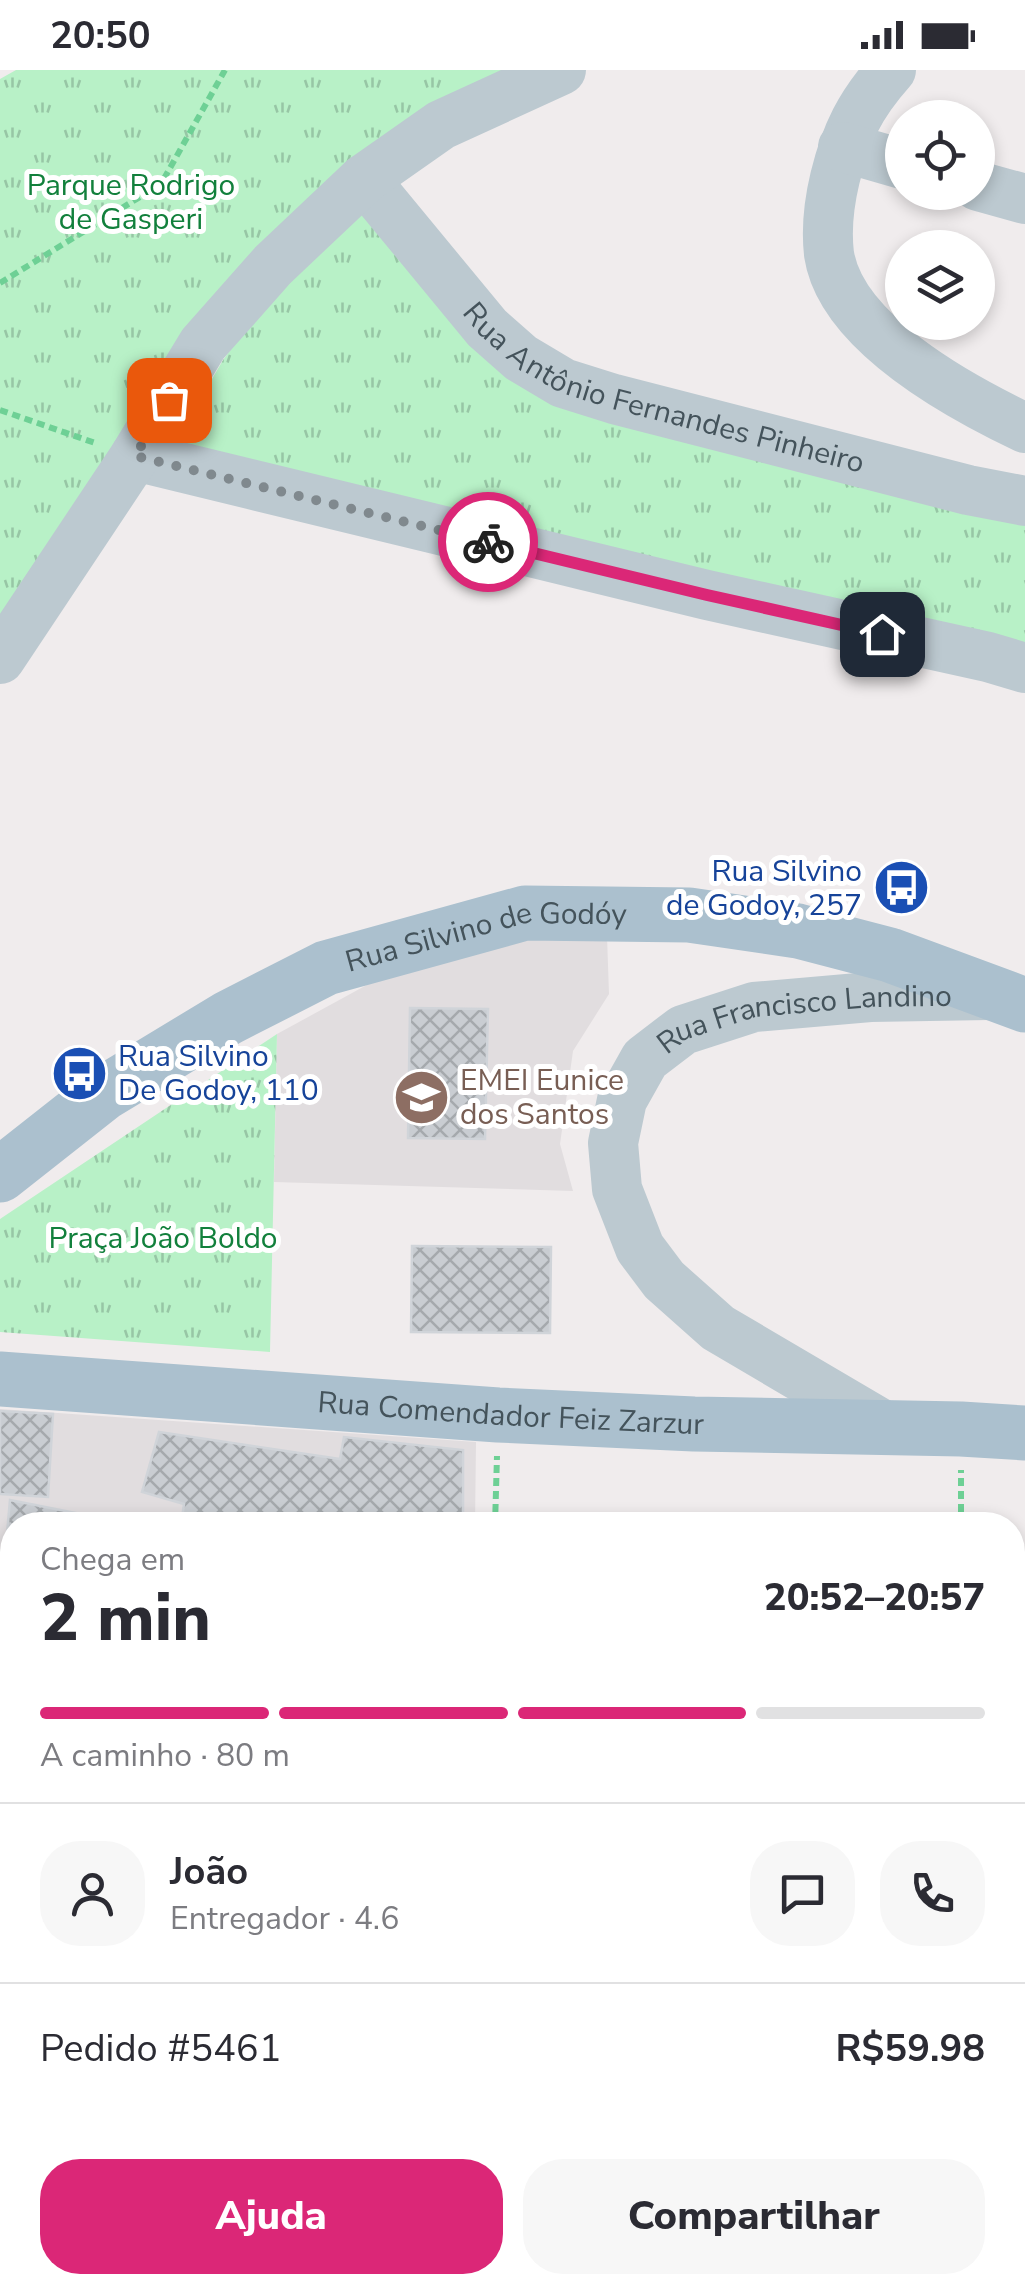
<!DOCTYPE html>
<html lang="pt">
<meta charset="utf-8">
<style>
:root{--surface:#fff;--page:#f7f7f7;--text:#2b2b33;--muted:#7c7c81;--line:#e1e1e2;--accent:#db2777}
body{margin:0;font-family:"Nunito Sans",sans-serif;background:var(--page);color:var(--text);height:100vh;display:flex;flex-direction:column;font-size:38px;white-space:nowrap}
*{box-sizing:border-box;margin:0}
p{font-size:32px;color:var(--muted)}
.icon{flex:none;width:55px;height:55px;fill:none;stroke:currentColor;stroke-width:2;stroke-linecap:round;stroke-linejoin:round}
.map{position:relative;flex:1;overflow:hidden}
.details{position:absolute;left:0px;top:1442px;width:1025px;height:782px;display:flex;flex-direction:column;background:var(--surface);border-radius:40px 40px 0 0;box-shadow:0 5px 15px #0003}
.details>*{flex:none}
.fabs{position:absolute;left:885px;top:30px;display:grid;gap:20px}
.fabs a{display:grid;place-items:center;width:110px;height:110px;border-radius:50%;background:var(--surface);box-shadow:0 5px 15px #0003;font-size:50px}
.pin{position:absolute;display:grid;place-items:center;width:85px;height:85px;color:#fff;margin:-42px;border-radius:20px;box-shadow:0 5px 15px #0006}
.courier{position:absolute;display:grid;place-items:center;width:100px;height:100px;margin:-50px;border:8px solid #db2777;border-radius:50%;background:#fff;color:#222;box-shadow:0 2px 12px #0007}
.summary em{font-style:normal;font-weight:800}
.summary div{display:flex;flex-direction:column-reverse}
.summary{display:flex;align-items:center;justify-content:space-between;height:170px;padding:0 40px}
h1{font-size:65px;font-weight:800;line-height:75px}
.bar{display:grid;grid-template-columns:repeat(4,1fr);gap:15px 10px;align-content:center;height:120px;padding:0 40px}
.bar i{height:12px;border-radius:8px;background:var(--line)}
.bar .on{background:var(--accent)}
.bar p{grid-column:span 4}
.line{display:flex;align-items:center;gap:25px;padding:0 40px;border-top:2px solid var(--line)}
.line div{flex:1}
.round{display:grid;place-items:center;flex:none;width:105px;height:105px;border-radius:40px;background:var(--page)}
.button{display:flex;gap:20px;margin-top:auto;padding:20px 40px}
.button a{flex:1;height:115px;border-radius:40px;background:var(--accent);color:#fff;font-size:40px;font-weight:800;line-height:115px;text-align:center}
.button a+a{background:var(--page);color:var(--text)}
.status{display:flex;justify-content:space-between;align-items:center;height:70px;padding:0 50px;background:var(--surface);direction:ltr}
.status svg{height:28px;fill:currentColor}
.map>svg:first-child{display:block}
.education{fill:#e1dddf}
.park{fill:url(#park-tufts)}
.building{fill:url(#building-cross-hatch);stroke:#d0d4d9;stroke-width:2.5}
.lines{fill:none;stroke-linecap:round;stroke-linejoin:round}
.path{stroke:#6ed095;stroke-width:6;stroke-dasharray:8 5;stroke-linecap:butt}
.minor{stroke:#bcc9d0;stroke-width:50}
.major{stroke:#abc0ce;stroke-width:55}
.done{stroke:#80898e;stroke-width:10;stroke-dasharray:0 18}
.route{stroke:#db2777;stroke-width:12}
.labels{text-anchor:middle;stroke-width:10;stroke-linejoin:round;paint-order:stroke}
.park-label{font-size:30px;fill:#12803c;stroke:#fff}
.street-label{font-size:30px;fill:#44535b;stroke:#fff}
.transit-label{font-size:30px;fill:#164399;stroke:#fff;text-anchor:end}
.education-label{font-size:30px;fill:#785e54;stroke:#fff;text-anchor:start}
</style>
<div class="status"><b>20:50</b><svg viewBox="0 0 49 12"><path d="M0 12V9h3v3zM5 12V6h3v6zM10 12V3h3v9zM15 12V0h3v12zM26 1h20v11H26zM47 4h2v5h-2z"/></svg></div>
<div class="map">
<svg width="1025" height="2224" viewBox="0 0 1025 2224">
<defs>
<pattern id="park-tufts" width="24" height="20" patternUnits="userSpaceOnUse" patternTransform="scale(2.5)"><rect width="24" height="20" fill="#b8f1c7"/><path d="M3 7l-1-3M5 7V3M7 7l1-3M15 17l-1-3M17 17v-4M19 17l1-3" fill="none" stroke="#97c6a5"/></pattern>
<pattern id="building-cross-hatch" width="8" height="8" patternUnits="userSpaceOnUse" patternTransform="scale(2.5)"><rect width="8" height="8" fill="#c9cdd2"/><path d="M0 0l8 8M0 8l8-8" fill="none" stroke="#a5a9ad"/></pattern>
</defs>
<rect width="100%" height="100%" fill="#f0eced"/>
<path class="education" d="M607,866L609,924L573,981L560,1074L573,1121L274,1112L277,964L385,905L512,867Z
M0,1339L476,1372L475,1455H12V1560L0,1558Z"/>
<path class="park" d="M16,0H535L360,92L0,568V9Z
M365,133L472,270L1025,441V586L173,376L223,290L281,210Z
M277,964L270,1282L0,1262V1149Z"/>
<path class="building" d="M410,938L488,939L485,1069L408,1068Z
M412,1176L551,1177L550,1263L411,1262Z
M0,1341L53,1344L48,1427L0,1424Z
M159,1362L340,1389L344,1367L463,1380V1455H181L184,1434L142,1422Z
M10,1430L136,1455H12V1475L6,1474Z"/>
<g class="lines">
<path class="path" d="M0,213L161,114L225,0
M0,340L98,374
M495,1455L497,1386
M961,1455V1400"/>
<g class="minor">
<path d="M891,0C860,35 846,63 835,108C829,133 826,158 829,184C841,263 960,327 1025,358"/>
<path d="M843,77L902,94"/>
<path id="s1" d="M364,109L487,258L521,288L563,313L614,329L968,420L1025,431"/>
<path d="M978,116L1025,129"/>
<path d="M135,386L707,525L988,587L1025,598"/>
<path d="M0,589L135,386L203,274L273,195L364,109L441,55L561,0"/>
<path id="s2" d="M888,1358L718,1258L664,1210L640,1178L617,1119L613,1073L622,1030L645,989L683,960L754,937L870,927L989,925"/>
<path d="M0,1590L12,1592"/>
<path d="M1012,1679L1025,1680"/>
<path d="M0,1833L12,1844"/>
<path d="M1012,2040H1025"/>
<path d="M0,2066L12,2065"/>
<path d="M118,2224V2212"/>
</g>
<g class="major">
<path id="s3" d="M0,1105L104,1023L228,948L326,898L525,843L689,845L798,861L890,885L1025,935"/>
<path id="s4" d="M0,1309L498,1345L694,1354L961,1359L1025,1363"/>
</g>
</g>
<g class="lines">
<path class="done" d="M169,330L135,386L488,472"/>
<path class="route" d="M488,472L707,525L882,564"/>
</g>
<defs>
<symbol id="bus-disc" viewBox="-11 -11 22 22"><circle r="9.5" fill="#1a4fb4" stroke="#fff"/><path d="M-5-6H5V4H4V6H2V4H-2V6H-4V4H-5ZM-3.5-4V0h7V-4ZM-3.5 1.2v1.5H-2V1.2ZM2 1.2v1.5H3.5V1.2Z" fill="#fff"/></symbol>
<symbol id="school-disc" viewBox="-11 -11 22 22"><circle r="9.5" fill="#8d6e63" stroke="#fff"/><path d="M0-5L7-2L0 1L-7-2ZM-4 1L0 2.5L4 1V4Q0 6-4 4Z" fill="#fff"/></symbol>
</defs>
<g fill-rule="evenodd">
<use href="#bus-disc" x="870" y="786" width="63" height="63"/>
<use href="#bus-disc" x="48" y="972" width="63" height="63"/>
<use href="#school-disc" x="390" y="996" width="63" height="63"/>
</g>
<g class="labels">
<g class="park-label">
<text x="131" y="125">Parque Rodrigo<tspan x="131" dy="34">de Gasperi</tspan></text>
<text x="163" y="1178">Praça João Boldo</text>
</g>
<g class="street-label">
<text dy="10" stroke="none"><textPath href="#s1" startOffset="382">Rua Antônio Fernandes Pinheiro</textPath></text>
<text dy="10" stroke="none"><textPath href="#s3" startOffset="552">Rua Silvino de Godóy</textPath></text>
<text dy="10" stroke="none"><textPath href="#s2" startOffset="680">Rua Francisco Landino</textPath></text>
<text dy="10" stroke="none"><textPath href="#s4" startOffset="512">Rua Comendador Feiz Zarzur</textPath></text>
</g>
<g class="transit-label">
<text x="862" y="811">Rua Silvino<tspan x="862" dy="34">de Godoy, 257</tspan></text>
<text x="118" y="996" text-anchor="start">Rua Silvino<tspan x="118" dy="34">De Godoy, 110</tspan></text>
</g>
<g class="education-label">
<text x="460" y="1020">EMEI Eunice<tspan x="460" dy="34">dos Santos</tspan></text>
</g>
</g>
</svg>
<div class="fabs">
<a><svg class="icon" aria-label="locate" viewBox="0 0 24 24"><circle cx="12" cy="12" r="6"/><path d="M12 2v4M12 18v4M2 12h4M18 12h4"/></svg></a>
<a><svg class="icon" aria-label="layers" viewBox="0 0 24 24"><path d="M12 4l9 5-9 5-9-5zM3 14l9 5 9-5"/></svg></a>
</div>
<div class="pin" style="left:169px;top:330px;background:#ea580c"><svg class="icon" aria-label="bag" viewBox="0 0 24 24"><path d="M5 8h14l-1 12H6zM9 8a3 3 0 0 1 6 0"/></svg></div>
<div class="pin" style="left:882px;top:564px;background:#1f2937"><svg class="icon" aria-label="home" viewBox="0 0 24 24"><path d="M3 11l9-7 9 7M6 9v11h12V9"/></svg></div>
<div class="courier" style="left:488px;top:472px"><svg class="icon" aria-label="bike" viewBox="0 0 24 24"><circle cx="6" cy="16" r="4"/><circle cx="18" cy="16" r="4"/><path d="M6 16l4-8h5l3 8M10 8l3 8H6M13 5h3"/></svg></div>
<section class="details">
<div class="summary"><div><h1>2 min</h1><p>Chega em</p></div><em>20:52–20:57</em></div>
<div class="bar"><i class="on"></i><i class="on"></i><i class="on"></i><i></i><p>A caminho · 80 m</p></div>
<div class="line" style="height:180px"><a class="round"><svg class="icon" aria-label="person" viewBox="0 0 24 24"><circle cx="12" cy="8" r="4"/><path d="M4 21q1-7 8-7t8 7"/></svg></a><div><b>João</b><p>Entregador · 4.6</p></div><a class="round"><svg class="icon" aria-label="chat" viewBox="0 0 24 24"><path d="M4 5h16v11H9l-5 4z"/></svg></a><a class="round"><svg class="icon" aria-label="phone" viewBox="0 0 24 24"><path d="M5 4h4l2 5-3 2q2 4 5 5l2-3 5 2v4C11 20 4 13 5 4z"/></svg></a></div>
<div class="line" style="height:130px"><div>Pedido #5461</div><b>R$59.98</b></div>
<div class="button"><a>Ajuda</a><a>Compartilhar</a></div>
</section>
</div>
